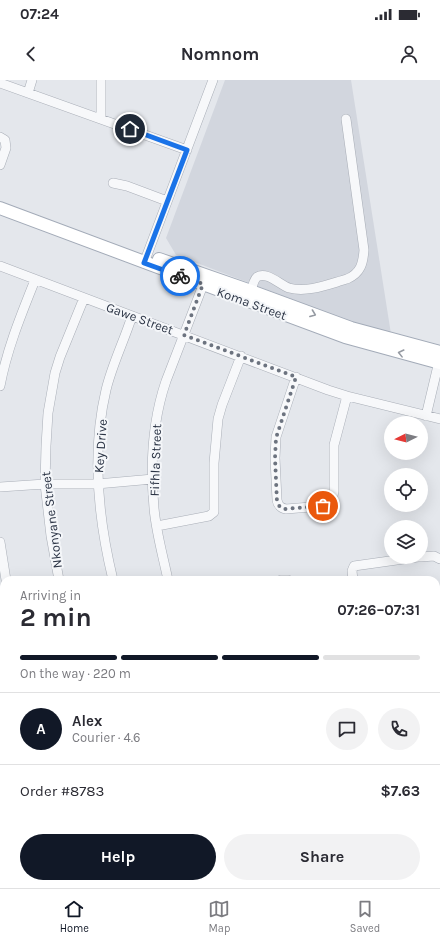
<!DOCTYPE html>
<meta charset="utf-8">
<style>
:root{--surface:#fff;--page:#f2f2f3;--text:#2b2b33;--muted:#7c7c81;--line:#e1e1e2;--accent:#111827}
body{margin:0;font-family:Karla,sans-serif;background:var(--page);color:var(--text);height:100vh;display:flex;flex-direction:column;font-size:15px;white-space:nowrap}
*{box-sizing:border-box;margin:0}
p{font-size:13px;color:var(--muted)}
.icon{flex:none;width:22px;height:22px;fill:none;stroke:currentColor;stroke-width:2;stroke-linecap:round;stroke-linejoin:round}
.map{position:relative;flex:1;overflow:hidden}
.drawer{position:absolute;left:0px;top:496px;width:440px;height:312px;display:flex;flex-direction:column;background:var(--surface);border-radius:12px 12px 0 0;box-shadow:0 4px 16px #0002}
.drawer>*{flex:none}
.needle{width:26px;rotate:264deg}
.fabs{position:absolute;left:384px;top:336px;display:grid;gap:8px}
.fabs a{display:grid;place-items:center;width:44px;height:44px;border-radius:50%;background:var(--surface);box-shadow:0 4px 16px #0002;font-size:20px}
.pin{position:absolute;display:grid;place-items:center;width:34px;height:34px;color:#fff;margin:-17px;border:2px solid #fff;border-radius:50%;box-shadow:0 1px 4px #0007}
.courier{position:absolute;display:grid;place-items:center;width:40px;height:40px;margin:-20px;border:3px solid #1a73e8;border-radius:50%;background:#fff;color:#222;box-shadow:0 1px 5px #0007}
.head em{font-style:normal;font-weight:700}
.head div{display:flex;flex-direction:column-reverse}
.head{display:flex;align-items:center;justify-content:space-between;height:68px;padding:0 20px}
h1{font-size:26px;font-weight:700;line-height:30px}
.bar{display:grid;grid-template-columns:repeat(4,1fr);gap:6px 4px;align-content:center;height:48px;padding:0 20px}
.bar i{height:5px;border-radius:3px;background:var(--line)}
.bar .current{background:var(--accent)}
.bar p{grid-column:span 4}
.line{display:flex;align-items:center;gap:10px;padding:0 20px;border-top:1px solid var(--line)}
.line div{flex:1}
.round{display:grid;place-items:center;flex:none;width:42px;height:42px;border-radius:21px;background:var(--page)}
.button{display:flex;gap:8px;margin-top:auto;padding:8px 20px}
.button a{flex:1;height:46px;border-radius:24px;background:var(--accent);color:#fff;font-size:16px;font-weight:700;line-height:46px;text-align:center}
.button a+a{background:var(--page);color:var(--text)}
.status{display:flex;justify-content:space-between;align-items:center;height:28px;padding:0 20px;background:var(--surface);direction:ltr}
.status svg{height:11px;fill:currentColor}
header{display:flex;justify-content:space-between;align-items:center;height:52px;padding:0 20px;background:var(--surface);font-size:18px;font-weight:700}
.tab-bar{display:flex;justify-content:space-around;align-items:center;height:56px;border-top:1px solid var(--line);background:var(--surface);font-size:11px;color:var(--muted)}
.tab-bar a{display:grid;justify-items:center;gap:2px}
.tab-bar .current{color:var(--accent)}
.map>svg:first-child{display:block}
.built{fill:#d2d6de}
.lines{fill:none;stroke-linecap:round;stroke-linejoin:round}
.minor-casing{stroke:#a9aeb7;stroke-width:10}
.major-casing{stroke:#a3abb8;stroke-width:14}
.minor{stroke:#f7f8fa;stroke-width:9}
.major{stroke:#fff;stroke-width:12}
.oneway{stroke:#959aa2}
.done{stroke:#6c737f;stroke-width:4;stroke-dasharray:0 7.2}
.route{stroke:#1a73e8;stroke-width:5}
.labels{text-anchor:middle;stroke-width:4;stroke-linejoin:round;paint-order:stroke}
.street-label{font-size:13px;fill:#2b3445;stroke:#f4f6f9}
</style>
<div class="status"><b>07:24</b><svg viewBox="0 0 49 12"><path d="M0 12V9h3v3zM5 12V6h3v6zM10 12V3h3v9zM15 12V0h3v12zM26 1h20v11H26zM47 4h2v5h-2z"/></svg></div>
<header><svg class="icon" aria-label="back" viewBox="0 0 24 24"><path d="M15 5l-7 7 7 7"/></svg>Nomnom<svg class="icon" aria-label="person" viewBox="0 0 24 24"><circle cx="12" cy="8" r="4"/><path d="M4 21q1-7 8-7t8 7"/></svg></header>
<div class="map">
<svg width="440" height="808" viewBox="0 0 440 808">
<rect width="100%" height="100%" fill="#e4e7ec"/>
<path class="built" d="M225,0H351L391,254L362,246L176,175L166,158Z"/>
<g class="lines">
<defs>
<path id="minor" d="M0,3L187,70
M28,13L32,0
M101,39V0
M0,57L5,60L6,68L0,85
M113,103L127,106L167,121
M144,183L213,0
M0,186L328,310L347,316L440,339
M250,217C251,212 253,200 257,197C267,191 280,205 289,208C308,213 329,204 347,199C361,193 363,183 364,170L346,39
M296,297L276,357L275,378L277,420C278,425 280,428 286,429L323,426L332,421L334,411V365L347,316
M0,306C7,269 21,235 35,200
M426,336L440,277
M0,407L45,404H97L153,399
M157,446L209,436L214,432V383L218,339L222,325L241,276
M0,462L6,500
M421,477L434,476L440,479
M59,500L51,456L45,404L46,366L48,333L55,293L60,277L84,218
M113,500C98,438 91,373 106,310C112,285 124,261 132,236
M168,500C163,476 156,452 154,428C150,385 152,342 166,301L205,200
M281,500H288
M353,500L352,491L354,486L418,477
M436,611H440
M436,668H440
M0,670L4,680
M436,724H440
M436,776H440
M225,804L227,808
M59,808L65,804
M168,808L174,804
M272,808L281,804"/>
<path id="major" d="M0,128L345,257L440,283
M159,179L251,211L351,248L440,272"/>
</defs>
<use href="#minor" class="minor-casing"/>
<use href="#major" class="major-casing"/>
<use href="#minor" class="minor"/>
<use href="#major" class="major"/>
</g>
<defs><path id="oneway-chevron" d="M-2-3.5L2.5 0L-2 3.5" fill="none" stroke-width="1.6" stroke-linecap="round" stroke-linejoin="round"/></defs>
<g class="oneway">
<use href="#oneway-chevron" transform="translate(313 234) rotate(21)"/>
<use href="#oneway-chevron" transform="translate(401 273) rotate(-166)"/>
</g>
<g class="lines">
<path class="done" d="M180,196L203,204L184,255L296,297L276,358L275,378L277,422L280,427L284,429L323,426"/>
<path class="route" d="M130,49L187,70L144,183L180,196"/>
</g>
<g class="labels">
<g class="street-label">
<text transform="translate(252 223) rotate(20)" y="5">Koma Street</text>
<text transform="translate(140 238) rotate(20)" y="5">Gawe Street</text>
<text transform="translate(100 366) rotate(-86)" y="5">Key Drive</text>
<text transform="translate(155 380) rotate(-88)" y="5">Fifhla Street</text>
<text transform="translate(51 440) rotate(-97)" y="5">Nkonyane Street</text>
</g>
</g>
</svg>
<div class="fabs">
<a><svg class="needle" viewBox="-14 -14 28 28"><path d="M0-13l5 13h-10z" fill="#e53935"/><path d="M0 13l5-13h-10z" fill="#7c7c81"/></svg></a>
<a><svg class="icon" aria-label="locate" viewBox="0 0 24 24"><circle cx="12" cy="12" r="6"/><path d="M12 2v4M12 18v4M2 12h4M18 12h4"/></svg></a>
<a><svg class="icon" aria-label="layers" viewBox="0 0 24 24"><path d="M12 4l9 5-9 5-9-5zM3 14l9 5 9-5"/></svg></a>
</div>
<div class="pin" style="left:323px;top:426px;background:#ea580c"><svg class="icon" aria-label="bag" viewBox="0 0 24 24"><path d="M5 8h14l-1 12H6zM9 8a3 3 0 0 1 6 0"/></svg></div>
<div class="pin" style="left:130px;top:49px;background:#1f2937"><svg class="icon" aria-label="home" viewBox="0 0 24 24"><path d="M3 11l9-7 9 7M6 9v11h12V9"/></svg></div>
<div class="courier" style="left:180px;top:196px"><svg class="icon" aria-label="bike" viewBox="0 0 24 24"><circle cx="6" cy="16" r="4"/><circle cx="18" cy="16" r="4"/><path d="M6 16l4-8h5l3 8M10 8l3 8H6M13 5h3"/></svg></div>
<section class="drawer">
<div class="head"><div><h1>2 min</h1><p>Arriving in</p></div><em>07:26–07:31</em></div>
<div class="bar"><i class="current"></i><i class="current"></i><i class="current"></i><i></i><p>On the way · 220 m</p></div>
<div class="line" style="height:72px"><b class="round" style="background:var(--accent);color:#fff">A</b><div><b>Alex</b><p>Courier · 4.6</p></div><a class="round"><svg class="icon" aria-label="chat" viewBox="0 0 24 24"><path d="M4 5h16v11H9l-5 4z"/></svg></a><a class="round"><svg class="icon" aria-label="phone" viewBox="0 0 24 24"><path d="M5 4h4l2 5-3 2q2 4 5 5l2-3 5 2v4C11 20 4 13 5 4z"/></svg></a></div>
<div class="line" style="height:52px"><div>Order #8783</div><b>$7.63</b></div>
<div class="button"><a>Help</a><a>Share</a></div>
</section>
</div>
<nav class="tab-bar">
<a class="current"><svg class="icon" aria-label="home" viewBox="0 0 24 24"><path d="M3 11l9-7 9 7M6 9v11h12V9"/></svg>Home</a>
<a><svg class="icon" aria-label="map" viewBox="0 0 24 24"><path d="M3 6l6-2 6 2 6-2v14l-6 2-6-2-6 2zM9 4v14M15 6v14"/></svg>Map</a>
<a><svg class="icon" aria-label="saved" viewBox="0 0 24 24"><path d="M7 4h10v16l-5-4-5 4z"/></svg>Saved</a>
</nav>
